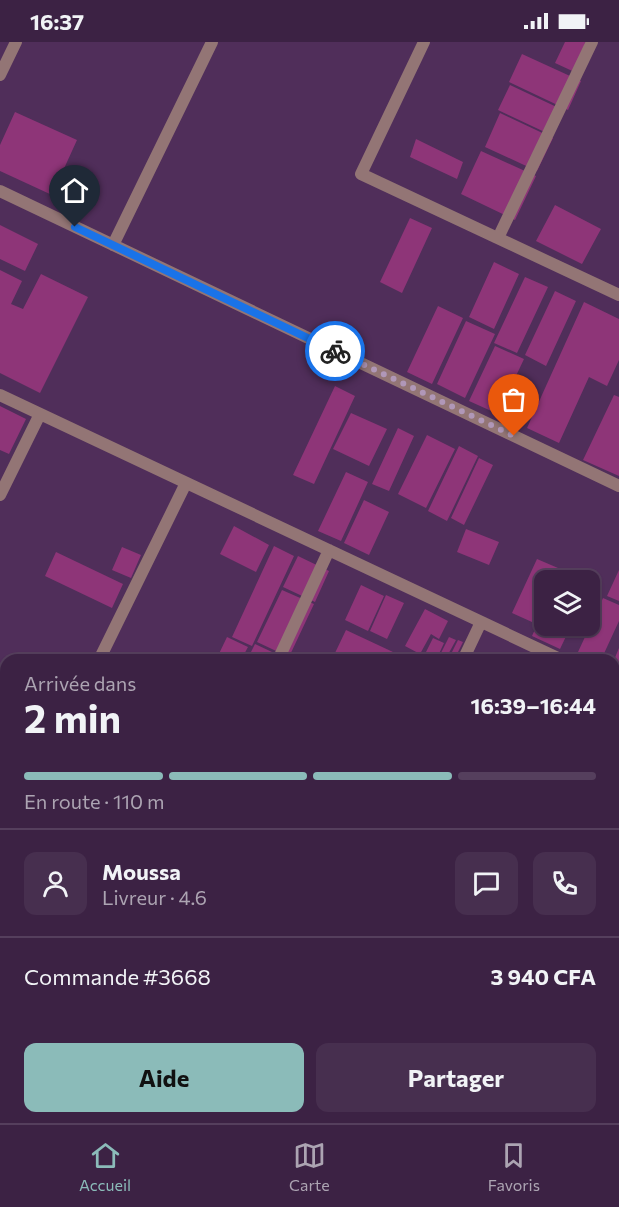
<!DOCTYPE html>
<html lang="fr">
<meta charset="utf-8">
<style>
:root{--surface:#3c2244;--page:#472f4f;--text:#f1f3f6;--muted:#aca4b2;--line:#553f5d;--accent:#8bbbb9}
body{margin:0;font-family:Commissioner,sans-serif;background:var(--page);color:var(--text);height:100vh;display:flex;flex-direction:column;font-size:22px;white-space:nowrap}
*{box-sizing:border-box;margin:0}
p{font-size:20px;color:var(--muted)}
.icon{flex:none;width:33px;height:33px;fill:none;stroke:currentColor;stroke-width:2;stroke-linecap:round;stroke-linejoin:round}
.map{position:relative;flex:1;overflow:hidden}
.sheet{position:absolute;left:0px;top:612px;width:620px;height:470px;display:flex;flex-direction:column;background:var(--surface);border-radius:18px 18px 0 0;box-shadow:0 2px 4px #0004,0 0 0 2px var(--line)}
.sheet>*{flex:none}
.controls{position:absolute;left:534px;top:528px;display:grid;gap:12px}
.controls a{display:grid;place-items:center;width:66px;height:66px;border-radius:12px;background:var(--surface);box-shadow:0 2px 4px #0004,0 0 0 2px var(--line);font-size:30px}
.pin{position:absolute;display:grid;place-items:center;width:51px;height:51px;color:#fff;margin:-62px -26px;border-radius:50% 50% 50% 0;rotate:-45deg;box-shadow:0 0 6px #0007}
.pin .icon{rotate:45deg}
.courier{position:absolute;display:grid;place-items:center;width:60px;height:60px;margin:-30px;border:4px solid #1a73e8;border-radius:50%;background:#fff;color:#222;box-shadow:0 2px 8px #0007}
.head em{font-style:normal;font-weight:700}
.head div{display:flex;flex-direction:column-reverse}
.head{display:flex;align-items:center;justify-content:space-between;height:102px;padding:0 24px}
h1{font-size:39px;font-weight:700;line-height:45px}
.bar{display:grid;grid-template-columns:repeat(4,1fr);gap:9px 6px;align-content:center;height:72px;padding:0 24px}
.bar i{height:8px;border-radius:4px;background:var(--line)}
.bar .selected{background:var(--accent)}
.bar p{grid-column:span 4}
.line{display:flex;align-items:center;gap:15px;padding:0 24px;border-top:2px solid var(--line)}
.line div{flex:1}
.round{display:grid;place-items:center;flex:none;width:63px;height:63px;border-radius:12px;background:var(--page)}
.action{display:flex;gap:12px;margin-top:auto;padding:12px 24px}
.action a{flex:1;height:69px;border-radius:12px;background:var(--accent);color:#111;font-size:24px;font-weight:700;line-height:69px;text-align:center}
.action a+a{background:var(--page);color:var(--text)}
.status{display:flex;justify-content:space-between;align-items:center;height:42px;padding:0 30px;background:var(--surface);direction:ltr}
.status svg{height:16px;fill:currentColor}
.tabs{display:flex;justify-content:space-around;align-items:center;height:84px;border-top:2px solid var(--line);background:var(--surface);font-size:16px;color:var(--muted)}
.tabs a{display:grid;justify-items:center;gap:3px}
.tabs .selected{color:var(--accent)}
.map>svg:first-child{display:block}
.building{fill:#8e3578}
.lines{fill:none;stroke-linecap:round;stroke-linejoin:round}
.street{stroke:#937575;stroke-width:12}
.secondary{stroke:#c39494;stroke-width:12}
.done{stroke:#b097b8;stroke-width:6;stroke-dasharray:0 10.8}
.route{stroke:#1a73e8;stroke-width:8}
</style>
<div class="status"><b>16:37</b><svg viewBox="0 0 49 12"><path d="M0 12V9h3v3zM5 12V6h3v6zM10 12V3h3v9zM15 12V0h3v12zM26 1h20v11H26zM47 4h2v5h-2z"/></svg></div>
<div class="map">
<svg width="619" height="1081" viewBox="0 0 619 1081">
<rect width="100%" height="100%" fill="#502e5a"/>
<path class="building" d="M565,0H585L581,33L555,21Z
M522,12L581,39L568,68L509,40Z
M510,43L563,68L551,93L498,68Z
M15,70L77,98L52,153L0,129V103Z
M500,71L553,96L537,129L485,105Z
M416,97L463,120L457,137L410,115Z
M481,109L536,134L515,178L461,152Z
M555,163L601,187L582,222L536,199Z
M410,176L432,186L402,251L380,240Z
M0,183L38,202L25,229L0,217Z
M494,220L519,232L494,287L469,275Z
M0,228L22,239L11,262L23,267L41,232L88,255L40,351L0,331Z
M525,235L548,245L517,311L494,301Z
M555,249L576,259L546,324L525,313Z
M584,260L619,277V318L607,344L589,335L559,401L527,386Z
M438,264L463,276L432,342L407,330Z
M466,279L495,292L465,356L437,342Z
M495,304L524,317L498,372L469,359Z
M335,344L355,354L314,442L293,433Z
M614,353L619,355V434L583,418Z
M0,364L26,377L9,412L0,408Z
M351,371L387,387L369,424L333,407Z
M398,386L414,394L389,449L372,442Z
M427,393L455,407L426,466L398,452Z
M459,404L478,414L447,479L428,469Z
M479,416L493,423L464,483L451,476Z
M346,430L368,440L341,499L318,489Z
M364,458L389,470L369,513L344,501Z
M234,484L269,503L256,530L220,512Z
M466,487L499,500L489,523L457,510Z
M274,504L294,514L252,604L232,595Z
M122,505L141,513L131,536L112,528Z
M56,510L123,542L112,566L45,534Z
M298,514L329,529L315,560L283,545Z
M537,517L558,526L552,538H544V554L532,580L512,571Z
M562,528L585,538H558Z
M619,528V559L607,554Z
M361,543L384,554L368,589L345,578Z
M282,548L314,562L289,615L257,600Z
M386,553L404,561L387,597L370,589Z
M603,556L619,563V579L601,618H595L578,610Z
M425,567L448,579L439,597L431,592L420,612L405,604Z
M544,567V584H571L560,607L532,594Z
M346,588L393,610L389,618H349L335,611Z
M227,595L248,605L241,618H216Z
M449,595L456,598L445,618L439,615Z
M433,596L444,601L437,616L426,610Z
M458,598L463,600L454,618H448Z
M255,602L289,618H247Z
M619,606V632L614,629V618Z
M614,786L619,788V820L614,817Z
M619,864V884L614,882V876Z"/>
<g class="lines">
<path class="street" d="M424,0L361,132L619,253
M0,33L16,0
M0,149L619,444
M498,196L592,0
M113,203L212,0
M0,353L562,618
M0,453L40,372
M99,618L186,441
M278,618L329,508
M463,618L481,580
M614,642L619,645
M614,677L619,665
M0,819L6,807
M614,995L619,984
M525,1076L537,1081
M18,1081L21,1076
M571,1081L573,1076"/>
<path class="secondary" d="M0,1012L6,1015
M132,1076L144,1081"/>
</g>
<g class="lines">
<path class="done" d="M335,309L514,394"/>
<path class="route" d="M75,185L335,309"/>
</g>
</svg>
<div class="controls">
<a><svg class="icon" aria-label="layers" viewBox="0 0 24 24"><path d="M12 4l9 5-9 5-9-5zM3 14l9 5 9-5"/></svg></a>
</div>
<div class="pin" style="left:514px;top:394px;background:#ea580c"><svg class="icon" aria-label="bag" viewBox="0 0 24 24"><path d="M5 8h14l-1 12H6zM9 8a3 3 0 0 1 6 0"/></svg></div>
<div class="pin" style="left:75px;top:185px;background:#1f2937"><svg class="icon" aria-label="home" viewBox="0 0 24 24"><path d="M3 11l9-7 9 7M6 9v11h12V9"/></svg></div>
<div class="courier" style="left:335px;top:309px"><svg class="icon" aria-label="bike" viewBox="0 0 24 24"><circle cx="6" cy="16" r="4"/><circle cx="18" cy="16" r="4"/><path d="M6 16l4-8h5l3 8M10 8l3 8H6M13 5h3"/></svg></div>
<section class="sheet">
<div class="head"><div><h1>2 min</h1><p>Arrivée dans</p></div><em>16:39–16:44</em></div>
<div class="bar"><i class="selected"></i><i class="selected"></i><i class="selected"></i><i></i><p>En route · 110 m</p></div>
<div class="line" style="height:108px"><a class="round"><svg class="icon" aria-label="person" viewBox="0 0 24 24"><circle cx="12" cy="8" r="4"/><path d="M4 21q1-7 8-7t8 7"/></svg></a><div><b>Moussa</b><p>Livreur · 4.6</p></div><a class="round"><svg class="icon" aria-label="chat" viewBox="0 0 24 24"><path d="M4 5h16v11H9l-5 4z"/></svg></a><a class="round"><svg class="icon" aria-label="phone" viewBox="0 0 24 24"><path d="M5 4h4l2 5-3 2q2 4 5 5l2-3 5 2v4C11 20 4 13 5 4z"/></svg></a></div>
<div class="line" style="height:78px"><div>Commande #3668</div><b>3 940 CFA</b></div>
<div class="action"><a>Aide</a><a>Partager</a></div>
</section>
</div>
<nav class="tabs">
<a class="selected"><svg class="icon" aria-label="home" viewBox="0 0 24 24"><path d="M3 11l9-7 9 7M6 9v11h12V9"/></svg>Accueil</a>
<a><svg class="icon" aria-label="map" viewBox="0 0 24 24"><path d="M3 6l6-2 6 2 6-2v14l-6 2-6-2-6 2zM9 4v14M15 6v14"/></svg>Carte</a>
<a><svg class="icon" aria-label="saved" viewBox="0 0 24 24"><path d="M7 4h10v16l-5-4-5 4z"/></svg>Favoris</a>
</nav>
